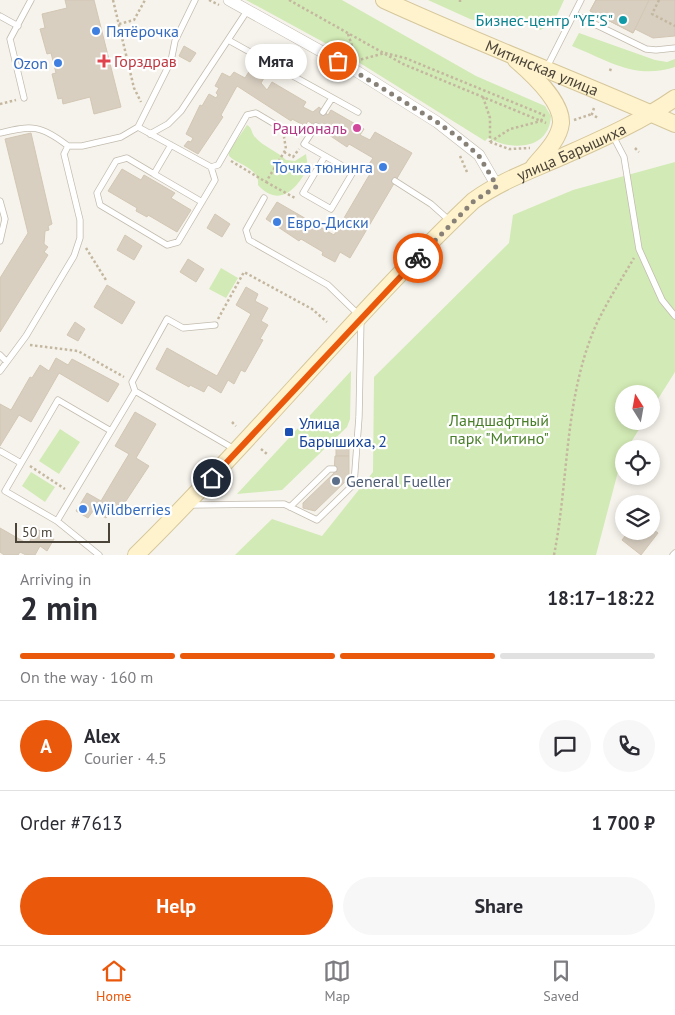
<!DOCTYPE html>
<meta charset="utf-8">
<style>
:root{--surface:#fff;--page:#f7f7f7;--text:#2b2b33;--muted:#7c7c81;--line:#e1e1e2;--accent:#ea580c}
body{margin:0;font-family:"PT Sans",sans-serif;background:var(--page);color:var(--text);height:100vh;display:flex;flex-direction:column;font-size:19px;white-space:nowrap}
*{box-sizing:border-box;margin:0}
p{font-size:16px;color:var(--muted)}
.icon{flex:none;width:28px;height:28px;fill:none;stroke:currentColor;stroke-width:2;stroke-linecap:round;stroke-linejoin:round}
.map{position:relative;height:555px;overflow:hidden}
.side{display:flex;flex-direction:column;background:var(--surface);flex:1}
.side>*{flex:none}
.needle{width:32px;rotate:349deg}
.fabs{position:absolute;left:615px;top:385px;display:grid;gap:10px}
.fabs a{display:grid;place-items:center;width:45px;height:45px;border-radius:50%;background:var(--surface);box-shadow:0 2px 8px #0003;font-size:25px}
.scale{position:absolute;left:15px;bottom:12px;width:95px;box-sizing:border-box;padding-left:5px;border:2px solid #4b4439;border-top:0;font-size:14px;line-height:18px;white-space:nowrap;color:#4b4439;-webkit-text-stroke:4px #fff;paint-order:stroke}
.pin{position:absolute;display:grid;place-items:center;width:42px;height:42px;color:#fff;margin:-21px;border:2px solid #fff;border-radius:50%;box-shadow:0 1px 5px #0007}
.courier{position:absolute;display:grid;place-items:center;width:50px;height:50px;margin:-25px;border:4px solid #ea580c;border-radius:50%;background:#fff;color:#222;box-shadow:0 1px 6px #0007}
.bubble{position:absolute;height:35px;border-radius:18px;background:var(--surface);box-shadow:0 2px 8px #0003;font-size:16px;font-weight:700;line-height:35px;text-align:center}
.summary em{font-style:normal;font-weight:700}
.summary div{display:flex;flex-direction:column-reverse}
.summary{display:flex;align-items:center;justify-content:space-between;height:85px;padding:0 20px}
h1{font-size:32px;font-weight:700;line-height:38px}
.bar{display:grid;grid-template-columns:repeat(4,1fr);gap:8px 5px;align-content:center;height:60px;padding:0 20px}
.bar i{height:6px;border-radius:4px;background:var(--line)}
.bar .on{background:var(--accent)}
.bar p{grid-column:span 4}
.line{display:flex;align-items:center;gap:12px;padding:0 20px;border-top:1px solid var(--line)}
.line div{flex:1}
.round{display:grid;place-items:center;flex:none;width:52px;height:52px;border-radius:26px;background:var(--page)}
.button{display:flex;gap:10px;margin-top:auto;padding:10px 20px}
.button a{flex:1;height:58px;border-radius:30px;background:var(--accent);color:#fff;font-size:20px;font-weight:700;line-height:58px;text-align:center}
.button a+a{background:var(--page);color:var(--text)}
.tabs{display:flex;justify-content:space-around;align-items:center;height:70px;border-top:1px solid var(--line);background:var(--surface);font-size:14px;color:var(--muted)}
.tabs a{display:grid;justify-items:center;gap:2px}
.tabs .on{color:var(--accent)}
.map>svg:first-child{display:block}
.green{fill:#d2eab5}
.building{fill:#d8cfc1;stroke:#d3c7b4}
.lines{fill:none;stroke-linecap:round;stroke-linejoin:round}
.lane-casing{stroke:#c2bbae;stroke-width:7}
.street-casing{stroke:#c2bbae;stroke-width:12}
.secondary-casing{stroke:#d6c79b;stroke-width:18}
.path{stroke:#c4b79f;stroke-width:2.5;stroke-dasharray:2.5 2.5;stroke-linecap:butt}
.lane{stroke:#fff;stroke-width:5.5}
.street{stroke:#fff;stroke-width:11}
.secondary{stroke:#fff3cd;stroke-width:16}
.done{stroke:#878178;stroke-width:5;stroke-dasharray:0 9}
.route{stroke:#ea580c;stroke-width:6}
.culture-dot{fill:#0f9aa8;stroke:#fff;stroke-width:2}
.shop-dot{fill:#3f7fe0;stroke:#fff;stroke-width:2}
.health-dot{fill:#e0444e;stroke:#fff;stroke-width:2}
.hotel-dot{fill:#d1479c;stroke:#fff;stroke-width:2}
.transit-dot{fill:#1a4fb4;stroke:#fff;stroke-width:2}
.service-dot{fill:#5c6f8a;stroke:#fff;stroke-width:2}
.labels{text-anchor:middle;stroke-width:4.5;stroke-linejoin:round;paint-order:stroke}
.culture-label{font-size:16px;fill:#0d838f;stroke:#fff;text-anchor:end}
.shop-label{font-size:16px;fill:#366cbe;stroke:#fff;text-anchor:start}
.health-label{font-size:16px;fill:#be3a42;stroke:#fff;text-anchor:start}
.street-label{font-size:16px;fill:#4b4439;stroke:#fff}
.hotel-label{font-size:16px;fill:#b23c85;stroke:#fff;text-anchor:end}
.park-label{font-size:16px;fill:#4a7f2a;stroke:#fff}
.transit-label{font-size:16px;fill:#164399;stroke:#fff;text-anchor:start}
.service-label{font-size:16px;fill:#4e5e75;stroke:#fff;text-anchor:start}
</style>
<div class="map">
<svg width="675" height="555" viewBox="0 0 675 555">
<rect width="100%" height="100%" fill="#f6f3ec"/>
<path class="green" d="M246,0H342L476,76L545,106L551,116C549,150 512,151 488,138L485,141L347,55Z
M428,0H564L553,24L540,30L516,20L499,27L470,19Z
M579,33L655,60L667,62L675,59V67C635,80 609,61 572,46Z
M247,125C253,128 251,134 256,138C264,147 277,151 286,160L295,161L306,154L308,168C297,188 280,209 258,185C260,168 238,165 229,156V151Z
M675,162V372L651,410V394H624V421H644L627,449H624L596,555H235L272,519L322,536L373,472L374,377L509,243L513,215L573,190Z
M221,268L238,278L226,298L209,289Z
M351,371L350,419L347,427L282,490L237,494Z
M60,429L80,442L59,474L39,461Z
M31,472L55,487L45,502L22,486Z"/>
<path class="building" d="M65,0H94L121,107L94,114L90,97L63,104L62,98L58,99L52,74L56,73L51,53L47,54L40,29L45,28L42,14L67,8Z
M596,0H675V36L653,38L635,29L633,33L590,11Z
M596,0H649L633,33L590,11Z
M184,46L196,53L190,62L179,56Z
M250,70L264,78L261,83L267,90L272,82L306,102L303,107L313,112L319,107L328,115L331,110L364,129L360,135L370,140L375,132L412,153L350,258L340,252L335,262L322,255L323,252L301,239L299,241L266,219L277,202L334,235L374,167L369,164L373,158L349,144L347,147L308,121L305,126L292,119L291,121L237,86L221,115L223,117L198,154L184,146L188,141L191,142L193,138L186,134L200,105L202,106L209,94L216,98L218,95L216,93L219,88L215,86L222,73L230,77L234,72L245,78Z
M31,133L52,224L48,226L49,230L45,231L44,244L48,247L44,252L48,255L0,332V278L28,233L5,139Z
M122,169L141,180L144,175L175,193L171,198L191,210L177,232L148,215L147,217L136,211L137,208L108,191Z
M215,214L230,224L222,237L207,228Z
M125,235L142,246L134,260L117,250Z
M188,259L204,269L196,282L180,272Z
M107,285L135,302L122,324L94,307Z
M246,287L258,294L255,301L268,308L261,321L268,325L260,339L263,340L245,372L241,370L234,384L228,380L221,393L208,385L204,392L190,385L189,387L156,369L167,348L217,376L251,314L236,305Z
M75,322L85,329L78,341L67,335Z
M56,358L68,365L72,359L119,384L108,402L59,373L31,422L19,415L0,446V404L11,410L30,377L32,378L40,365L49,371Z
M135,412L156,424L136,458L149,466L120,510L114,506L106,518L93,511L88,518L76,511L87,493L101,501L114,479L129,454L115,446Z
M336,446H349V456H336Z
M335,456H349V478L315,511L303,508V503L334,473Z
M0,528L28,544L37,529L54,539L47,551L40,546L35,555H26L20,552L18,555H4L0,552Z
M651,528L658,533L641,555L622,540L629,531H651Z"/>
<g class="lines">
<defs>
<path id="lane" d="M574,14L646,49L656,50L675,48
M0,16L18,26
M230,41L358,112
M547,67L581,0
M24,98L10,39L31,0
M323,112L332,98
M316,126L304,144L353,172L331,209L303,193L325,156
M138,127L211,167L218,165L247,115L256,113L283,129
M0,133C32,125 41,125 68,146
M150,134L168,124L181,111L247,11
M613,136L624,157L639,249L662,300L675,316
M171,145L154,174L127,158L116,161L97,193L100,205L167,245L178,242L215,180L211,167
M154,174L202,202
M395,181L431,204L450,221
M0,201L5,219L0,241
M215,325L183,328L167,319L132,382L135,391L236,450
M0,355L6,361
M0,371L26,336L74,256L80,238V220L64,154L68,146H82L121,137L138,127L171,61L175,41L195,0
M0,451L21,463
M191,505L284,504L317,520L354,484L359,417L361,317L328,285L249,240L246,230L264,198
M290,507L329,469H334
M57,521L5,491L58,400L111,431
M99,555L57,521L135,391
M673,555L675,553"/>
<path id="street" d="M229,0L353,69L437,122L479,155L497,186"/>
<g id="secondary">
<path id="s1" d="M384,0C480,44 578,81 675,124"/>
<path d="M516,60C531,73 562,101 561,123C559,140 544,154 534,166"/>
<path id="s2" d="M136,555C252,441 355,313 473,201C499,182 529,171 559,158C599,140 639,123 675,98"/>
</g>
</defs>
<use href="#lane" class="lane-casing"/>
<use href="#street" class="street-casing"/>
<use href="#secondary" class="secondary-casing"/>
<path class="path" d="M113,0L134,88L141,102
M209,0L219,5
M289,0L403,64L541,121L544,115L405,58L385,53L359,60
M659,0L652,14L675,26
M460,2V0
M119,24L134,20L145,0
M348,34L356,57
M610,71L611,68
M483,97L490,118V142
M0,104L16,100
M594,108L592,114L599,119
M574,120L592,114
M490,142L509,149L530,148
M490,142L510,129L541,121L546,123
M635,148L639,152
M284,152L293,157L299,149
M460,156L467,172
M231,161L266,182L286,149L284,137
M266,182L295,198
M86,248L106,280
M218,319L244,272L312,309L327,322
M30,345L78,351L124,377
M232,422L236,426
M261,449L267,454
M30,466L65,489
M554,555C569,479 564,398 596,325C607,302 621,280 634,258"/>
<use href="#lane" class="lane"/>
<use href="#street" class="street"/>
<use href="#secondary" class="secondary"/>
</g>
<g class="lines">
<path class="done" d="M338,61L437,122L458,137L479,156L497,186L473,202L418,258"/>
<path class="route" d="M212,478L418,258"/>
</g>
<circle class="culture-dot" cx="623" cy="20" r="5"/>
<g class="shop-dot">
<circle cx="96" cy="31" r="5"/>
<circle cx="58" cy="63" r="5"/>
<circle cx="383" cy="167" r="5"/>
<circle cx="277" cy="222" r="5"/>
<circle cx="83" cy="509" r="5"/>
</g>
<path class="health-dot" d="M101.5 53.5h5v5h5v5h-5v5h-5v-5h-5v-5h5z"/>
<circle class="hotel-dot" cx="357" cy="128" r="5"/>
<rect class="transit-dot" x="284" y="427" width="10" height="10" rx="2.5"/>
<circle class="service-dot" cx="336" cy="481" r="5"/>
<g class="labels">
<g class="culture-label">
<text x="613" y="26">Бизнес-центр "YE'S"</text>
</g>
<g class="shop-label">
<text x="106" y="37">Пятёрочка</text>
<text x="48" y="69" text-anchor="end">Ozon</text>
<text x="373" y="173" text-anchor="end">Точка тюнинга</text>
<text x="287" y="228">Евро-Диски</text>
<text x="93" y="515">Wildberries</text>
</g>
<g class="health-label">
<text x="114" y="67">Горздрав</text>
</g>
<g class="street-label">
<text dy="6" stroke="none"><textPath href="#s1" startOffset="172">Митинская улица</textPath></text>
<text dy="6" stroke="none"><textPath href="#s2" startOffset="599">улица Барышиха</textPath></text>
</g>
<g class="hotel-label">
<text x="347" y="134">Рациональ</text>
</g>
<g class="park-label">
<text x="499" y="426">Ландшафтный<tspan x="499" dy="18">парк "Митино"</tspan></text>
</g>
<g class="transit-label">
<text x="299" y="429">Улица<tspan x="299" dy="18">Барышиха, 2</tspan></text>
</g>
<g class="service-label">
<text x="346" y="487">General Fueller</text>
</g>
</g>
</svg>
<div class="fabs">
<a><svg class="needle" viewBox="-14 -14 28 28"><path d="M0-13l5 13h-10z" fill="#e53935"/><path d="M0 13l5-13h-10z" fill="#7c7c81"/></svg></a>
<a><svg class="icon" aria-label="locate" viewBox="0 0 24 24"><circle cx="12" cy="12" r="6"/><path d="M12 2v4M12 18v4M2 12h4M18 12h4"/></svg></a>
<a><svg class="icon" aria-label="layers" viewBox="0 0 24 24"><path d="M12 4l9 5-9 5-9-5zM3 14l9 5 9-5"/></svg></a>
</div>
<div class="scale">50 m</div>
<div class="pin" style="left:338px;top:61px;background:#ea580c"><svg class="icon" aria-label="bag" viewBox="0 0 24 24"><path d="M5 8h14l-1 12H6zM9 8a3 3 0 0 1 6 0"/></svg></div>
<div class="pin" style="left:212px;top:478px;background:#1f2937"><svg class="icon" aria-label="home" viewBox="0 0 24 24"><path d="M3 11l9-7 9 7M6 9v11h12V9"/></svg></div>
<div class="courier" style="left:418px;top:258px"><svg class="icon" aria-label="bike" viewBox="0 0 24 24"><circle cx="6" cy="16" r="4"/><circle cx="18" cy="16" r="4"/><path d="M6 16l4-8h5l3 8M10 8l3 8H6M13 5h3"/></svg></div>
<div class="bubble" style="left:245px;top:44px;width:62px">Мята</div>
</div>
<section class="side">
<div class="summary"><div><h1>2 min</h1><p>Arriving in</p></div><em>18:17–18:22</em></div>
<div class="bar"><i class="on"></i><i class="on"></i><i class="on"></i><i></i><p>On the way · 160 m</p></div>
<div class="line" style="height:90px"><b class="round" style="background:var(--accent);color:#fff">A</b><div><b>Alex</b><p>Courier · 4.5</p></div><a class="round"><svg class="icon" aria-label="chat" viewBox="0 0 24 24"><path d="M4 5h16v11H9l-5 4z"/></svg></a><a class="round"><svg class="icon" aria-label="phone" viewBox="0 0 24 24"><path d="M5 4h4l2 5-3 2q2 4 5 5l2-3 5 2v4C11 20 4 13 5 4z"/></svg></a></div>
<div class="line" style="height:65px"><div>Order #7613</div><b>1 700 ₽</b></div>
<div class="button"><a>Help</a><a>Share</a></div>
</section>
<nav class="tabs">
<a class="on"><svg class="icon" aria-label="home" viewBox="0 0 24 24"><path d="M3 11l9-7 9 7M6 9v11h12V9"/></svg>Home</a>
<a><svg class="icon" aria-label="map" viewBox="0 0 24 24"><path d="M3 6l6-2 6 2 6-2v14l-6 2-6-2-6 2zM9 4v14M15 6v14"/></svg>Map</a>
<a><svg class="icon" aria-label="saved" viewBox="0 0 24 24"><path d="M7 4h10v16l-5-4-5 4z"/></svg>Saved</a>
</nav>
